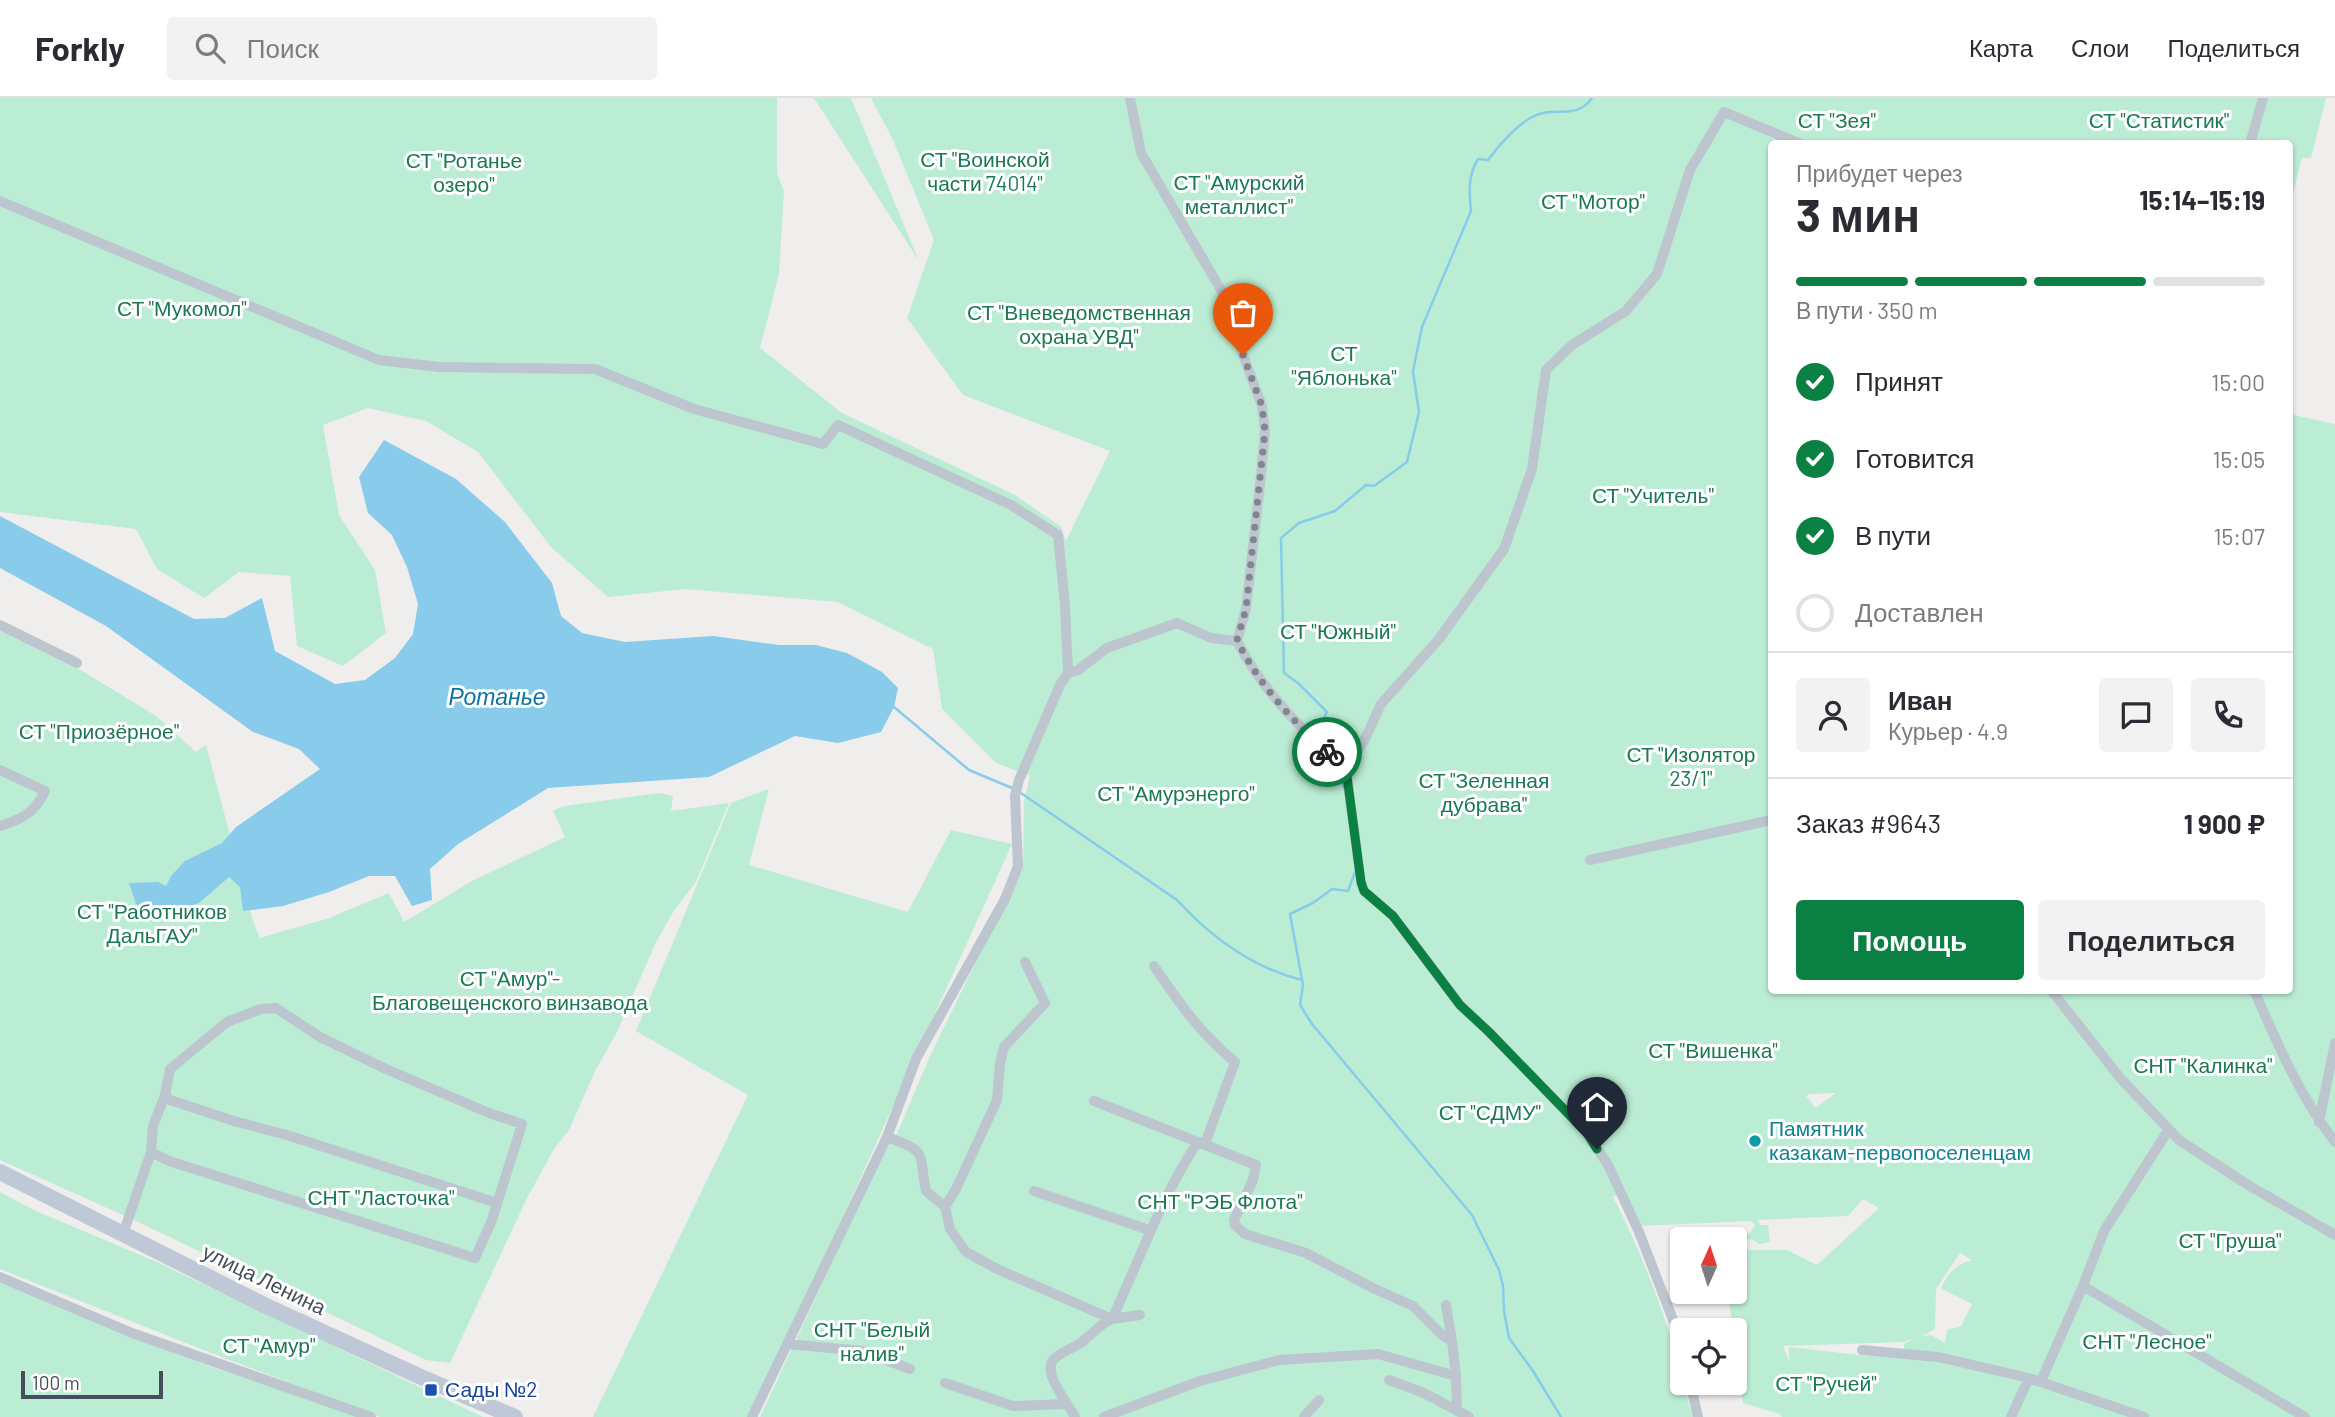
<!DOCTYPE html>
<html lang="ru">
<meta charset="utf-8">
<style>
:root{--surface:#fff;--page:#f2f2f3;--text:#2b2b33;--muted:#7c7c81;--line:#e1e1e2;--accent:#0b8043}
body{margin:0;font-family:Barlow,sans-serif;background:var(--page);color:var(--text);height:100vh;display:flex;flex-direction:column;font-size:26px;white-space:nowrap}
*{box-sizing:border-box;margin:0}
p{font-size:23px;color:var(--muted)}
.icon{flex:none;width:38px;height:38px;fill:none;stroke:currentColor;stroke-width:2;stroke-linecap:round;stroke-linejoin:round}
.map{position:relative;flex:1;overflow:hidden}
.panel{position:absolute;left:1768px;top:42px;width:525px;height:854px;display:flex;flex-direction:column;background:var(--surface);border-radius:7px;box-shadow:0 2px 5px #0004}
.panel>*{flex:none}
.needle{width:46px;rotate:3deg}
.controls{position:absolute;left:1670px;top:1129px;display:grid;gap:14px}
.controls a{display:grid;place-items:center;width:77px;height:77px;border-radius:7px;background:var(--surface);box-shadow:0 2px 5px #0004;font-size:35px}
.scale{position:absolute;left:21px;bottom:18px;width:142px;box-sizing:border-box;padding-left:7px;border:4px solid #454e5a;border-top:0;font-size:19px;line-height:24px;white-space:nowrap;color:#454e5a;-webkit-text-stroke:5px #fff;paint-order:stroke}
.pin{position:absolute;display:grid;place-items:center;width:60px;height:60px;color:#fff;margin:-72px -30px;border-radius:50% 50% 50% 0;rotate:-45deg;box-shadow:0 0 7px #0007}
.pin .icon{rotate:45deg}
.courier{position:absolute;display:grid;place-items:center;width:70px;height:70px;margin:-35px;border:5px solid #0b8043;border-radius:50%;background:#fff;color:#222;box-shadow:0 2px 9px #0007}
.head em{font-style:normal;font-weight:700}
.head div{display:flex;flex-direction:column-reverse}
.head{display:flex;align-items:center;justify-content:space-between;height:119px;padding:0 28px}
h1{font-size:46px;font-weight:700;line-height:52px}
.bar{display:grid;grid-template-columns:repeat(4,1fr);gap:10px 7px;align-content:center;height:84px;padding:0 28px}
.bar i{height:9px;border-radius:5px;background:var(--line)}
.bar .on{background:var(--accent)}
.bar p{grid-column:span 4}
.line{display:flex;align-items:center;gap:18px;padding:0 28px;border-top:2px solid var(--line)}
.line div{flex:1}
.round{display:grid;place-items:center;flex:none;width:74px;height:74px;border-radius:7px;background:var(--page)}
ol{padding:0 28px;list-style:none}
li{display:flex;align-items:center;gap:21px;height:77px}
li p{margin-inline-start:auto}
li .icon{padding:7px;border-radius:50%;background:var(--accent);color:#fff;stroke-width:4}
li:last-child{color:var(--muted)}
li i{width:38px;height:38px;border:4px solid var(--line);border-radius:50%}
.button{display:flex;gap:14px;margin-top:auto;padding:14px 28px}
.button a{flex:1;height:80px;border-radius:7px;background:var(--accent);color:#fff;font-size:28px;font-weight:700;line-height:80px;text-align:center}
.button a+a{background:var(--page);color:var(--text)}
header{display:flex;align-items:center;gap:42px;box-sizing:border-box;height:98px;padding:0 35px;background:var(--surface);border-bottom:2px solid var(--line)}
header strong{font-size:33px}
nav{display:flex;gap:38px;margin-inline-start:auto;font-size:24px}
.search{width:490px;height:63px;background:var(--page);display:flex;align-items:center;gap:18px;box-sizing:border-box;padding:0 24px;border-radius:7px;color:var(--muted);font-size:26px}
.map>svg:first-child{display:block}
.green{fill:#bbedd4;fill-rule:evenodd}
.water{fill:#88cbea}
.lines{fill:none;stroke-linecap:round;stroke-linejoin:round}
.stream{stroke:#88cbea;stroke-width:2.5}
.street{stroke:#bdc5cf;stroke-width:10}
.secondary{stroke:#bfc8d6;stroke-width:16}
.done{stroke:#81868d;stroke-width:7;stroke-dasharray:0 12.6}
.route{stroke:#0b8043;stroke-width:9}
.culture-dot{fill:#0f9aa8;stroke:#fff;stroke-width:2.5}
.transit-dot{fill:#1a4fb4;stroke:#fff;stroke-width:2.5}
.labels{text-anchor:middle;stroke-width:6;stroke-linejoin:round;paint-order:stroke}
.park-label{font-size:21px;fill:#187954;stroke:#fff}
.culture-label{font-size:21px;fill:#0d838f;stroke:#fff;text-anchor:start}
.street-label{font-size:21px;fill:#454e5a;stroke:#fff}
.transit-label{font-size:21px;fill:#164399;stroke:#fff;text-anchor:start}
.water-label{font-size:23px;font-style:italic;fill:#0e74a4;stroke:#fff}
</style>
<header>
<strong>Forkly</strong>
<div class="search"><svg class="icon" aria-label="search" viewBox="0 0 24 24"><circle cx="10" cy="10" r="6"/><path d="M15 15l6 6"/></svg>Поиск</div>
<nav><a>Карта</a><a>Слои</a><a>Поделиться</a></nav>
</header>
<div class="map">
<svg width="2335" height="1319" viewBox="0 0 2335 1319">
<rect width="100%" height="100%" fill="#f0eded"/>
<path class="green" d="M0,0H777V76L784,93L779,176L760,250L842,315L1015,397L1061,429L1066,443L1110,353L963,297L907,220L934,142L893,42L871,0H2326L2311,60H2302L2289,109V46H1771V892H2289V316L2335,326V1319H1782L1780,1316L1743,1305L1728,1194H1734V1152H1787L1817,1167L1879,1110L1863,1101L1848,1118L1758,1122L1760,1127H1768L1770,1144L1760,1146L1751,1141H1690L1688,1138L1749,1136L1755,1128L1752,1123L1639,1128L1624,1093L1613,1099C1639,1149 1660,1203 1676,1256C1682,1278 1686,1298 1693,1319H760L882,1057L896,1038L930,958L1023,767L1024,704L1030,678L996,665L942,611L933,551L838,504L685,491L608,499L551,449L478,354L426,323L368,310L323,327L339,417L375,472L386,535L343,568L297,548L290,478L239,474L204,500L157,471L136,431L0,414ZM1836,995L1816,1010L1806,998L1809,996ZM1960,1155L1972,1162C1955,1167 1949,1174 1941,1190L1972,1206L1961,1228L1947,1232L1945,1245L1931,1237L1922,1238L1935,1231L1936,1191ZM1915,1240L1904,1246L1903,1259L1868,1258L1789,1249V1263L1783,1248L1904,1244Z
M814,0H851L919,163Z
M0,529L76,569L156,618L196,654L206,647L253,823L260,840L329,820L389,795L404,824L472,783L565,739L553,713L564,708L659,695L673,698L671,713L729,705L696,784L675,811L656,844L616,936L596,971L569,1032L554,1051L527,1100L450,1265L426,1262L134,1122L0,1062Z
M769,691L749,767L908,814L951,732L1012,746L752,1319H593L748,997L636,933L731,705Z
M0,1094L36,1113L157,1164L483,1319H380L201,1251L0,1171Z
M0,1180L117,1233L214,1270L365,1319H0Z"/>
<path class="water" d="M384,342L456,381L505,424L552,485L561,518L582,535L625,544L713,538L779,547H816L847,555L882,574L898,590L894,609L881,634L838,645L795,638L709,679L548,690L458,746L430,771L432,802L412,808L395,778H369L329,794L283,808L243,813L240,789L229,779L199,805L165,816L136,806L129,785L158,784L166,788L171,778L185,763L222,745L236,729L320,671L299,651L253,634L106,528L0,470V418L194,521L225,520L262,500L275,553L335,586L365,582L395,560L413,536L418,506L407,469L392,437L368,415L359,379Z"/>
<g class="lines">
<path class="stream" d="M894,609L969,672L1012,690
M1315,636L1327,614L1298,585L1284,575L1281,440L1299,425L1335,413L1366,387L1374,388L1407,364L1419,314L1413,273L1422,229L1471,113C1469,94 1468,77 1478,61L1488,62C1500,46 1514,29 1532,19C1554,7 1576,23 1592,0
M1338,671L1344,691
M1018,693L1177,802C1211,839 1253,870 1302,882
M1355,774L1348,793L1332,791L1313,805L1290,816L1303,887L1300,907L1312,926L1472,1117L1499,1172L1503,1188L1504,1213L1509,1240L1533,1273L1561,1319"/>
<path class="street" d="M1130,0L1141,55L1228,204L1243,257L1262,308L1265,333L1261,377L1246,511L1237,543C1263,594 1303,633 1346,671
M2250,46L2263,0
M0,103L379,262L439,269L595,271L694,311L823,346L838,327L1011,407L1058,437L1065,507L1068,575
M0,527L77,565
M1346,671L1365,641L1381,606L1439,541L1504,451L1532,371L1546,272L1572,247L1626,213L1657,176L1690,72L1724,14L1801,46
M1346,671L1361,784L1364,793L1393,818L1460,907L1489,934L1587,1035L1608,1067L1639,1134L1682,1245
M0,672L45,693C35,714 23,721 0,728
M1590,762L1771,722
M2051,892L2121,981L2179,1042L2248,1087L2335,1137
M2254,892C2277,945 2300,999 2335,1044
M165,997L170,1002L234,1023L290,1038L497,1105
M1094,1003L1256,1067L1253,1082L1234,1122L1235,1127L1245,1136L1306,1155L1375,1191L1413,1208L1443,1238L1452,1243L1456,1278
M2319,1024L2335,945
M887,1039C929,1054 918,1053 926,1093L945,1109L950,1131L966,1154L997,1171L1112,1221L1140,1217
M1034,1093L1149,1132
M945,1109L956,1091L997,1002L1000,965L1004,949L1045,905L1025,864
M123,1136L151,1054L153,1028L165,997L170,971L227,924L261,911L276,910L320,939L386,971L489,1015L522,1026L492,1122L475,1160L169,1063L151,1054
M0,1179L132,1235L371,1319
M2083,1188L2305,1319
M1446,1207L1452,1243
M787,1246L863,1253L910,1271
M1862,1252L1938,1259L2029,1280L2144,1319
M1389,1282L1424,1295L1469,1319
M2041,1283L2083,1188L2104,1133L2169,1031
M1690,1284L1698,1319
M945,1285L1013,1308L1067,1306
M752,1319L887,1039L916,961L1005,801L1018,768L1015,698L1019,682L1060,587L1068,575L1078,572L1107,550L1177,525L1211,540L1237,543
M1075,1319C1069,1306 1041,1275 1054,1261C1062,1253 1074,1250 1082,1244C1092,1236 1101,1225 1112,1221C1140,1161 1161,1100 1197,1045L1206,1043L1235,964C1199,934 1180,906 1154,868
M1104,1319L1200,1283L1279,1262L1378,1256L1456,1278L1457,1313
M1304,1319L1319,1302
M2011,1319L2029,1280"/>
<path class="secondary" d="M0,1074L264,1207L421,1279L515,1319"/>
</g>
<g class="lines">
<path class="done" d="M1243,257L1262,308L1265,333L1246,511L1237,542C1259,587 1291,621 1327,654"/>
<path class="route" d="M1327,654L1346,671L1361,784L1364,793L1393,818L1460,907L1489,934L1587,1035L1597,1051"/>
</g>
<circle class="culture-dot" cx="1755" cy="1043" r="7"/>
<rect class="transit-dot" x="424" y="1285" width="14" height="14" rx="3.5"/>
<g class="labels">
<g class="park-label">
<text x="1837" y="30">СТ "Зея"</text>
<text x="2159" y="30">СТ "Статистик"</text>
<text x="985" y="69">СТ "Воинской<tspan x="985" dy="24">части 74014"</tspan></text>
<text x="464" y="70">СТ "Ротанье<tspan x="464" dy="24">озеро"</tspan></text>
<text x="1239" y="92">СТ "Амурский<tspan x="1239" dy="24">металлист"</tspan></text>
<text x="1593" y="111">СТ "Мотор"</text>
<text x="182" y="218">СТ "Мукомол"</text>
<text x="1079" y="222">СТ "Вневедомственная<tspan x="1079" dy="24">охрана УВД"</tspan></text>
<text x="1344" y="263">СТ<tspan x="1344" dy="24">"Яблонька"</tspan></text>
<text x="1653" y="405">СТ "Учитель"</text>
<text x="1338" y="541">СТ "Южный"</text>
<text x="99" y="641">СТ "Приозёрное"</text>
<text x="1691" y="664">СТ "Изолятор<tspan x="1691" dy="24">23/1"</tspan></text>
<text x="1484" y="690">СТ "Зеленная<tspan x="1484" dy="24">дубрава"</tspan></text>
<text x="1176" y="703">СТ "Амурэнерго"</text>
<text x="152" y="821">СТ "Работников<tspan x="152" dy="24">ДальГАУ"</tspan></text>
<text x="510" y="888">СТ "Амур"-<tspan x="510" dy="24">Благовещенского винзавода</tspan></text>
<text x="1713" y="960">СТ "Вишенка"</text>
<text x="2203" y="975">СНТ "Калинка"</text>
<text x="1490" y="1022">СТ "СДМУ"</text>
<text x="381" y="1107">СНТ "Ласточка"</text>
<text x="1220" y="1111">СНТ "РЭБ Флота"</text>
<text x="2230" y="1150">СТ "Груша"</text>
<text x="872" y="1239">СНТ "Белый<tspan x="872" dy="24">налив"</tspan></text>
<text x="2147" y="1251">СНТ "Лесное"</text>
<text x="269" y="1255">СТ "Амур"</text>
<text x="1826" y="1293">СТ "Ручей"</text>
</g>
<g class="culture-label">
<text x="1769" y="1038">Памятник<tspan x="1769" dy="24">казакам-первопоселенцам</tspan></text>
</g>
<g class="street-label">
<text transform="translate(264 1182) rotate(26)" y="7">улица Ленина</text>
</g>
<g class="transit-label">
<text x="445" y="1299">Сады №2</text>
</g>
<g class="water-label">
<text x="497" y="607">Ротанье</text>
</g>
</g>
</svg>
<div class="controls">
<a><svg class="needle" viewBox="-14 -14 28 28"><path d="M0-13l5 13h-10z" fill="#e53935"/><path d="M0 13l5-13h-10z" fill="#7c7c81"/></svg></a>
<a><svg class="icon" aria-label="locate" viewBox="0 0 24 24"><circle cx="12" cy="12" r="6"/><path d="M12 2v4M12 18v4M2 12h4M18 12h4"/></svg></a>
</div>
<div class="scale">100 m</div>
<div class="pin" style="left:1243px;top:257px;background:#ea580c"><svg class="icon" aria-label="bag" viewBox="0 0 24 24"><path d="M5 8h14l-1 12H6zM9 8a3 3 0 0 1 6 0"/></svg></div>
<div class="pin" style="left:1597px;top:1051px;background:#1f2937"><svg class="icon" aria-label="home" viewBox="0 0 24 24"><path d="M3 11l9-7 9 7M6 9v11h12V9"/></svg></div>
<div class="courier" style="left:1327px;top:654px"><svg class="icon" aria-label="bike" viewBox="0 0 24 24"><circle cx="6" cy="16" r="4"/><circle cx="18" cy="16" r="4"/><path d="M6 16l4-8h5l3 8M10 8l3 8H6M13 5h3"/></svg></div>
<section class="panel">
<div class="head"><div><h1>3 мин</h1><p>Прибудет через</p></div><em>15:14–15:19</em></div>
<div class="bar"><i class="on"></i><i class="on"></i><i class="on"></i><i></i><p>В пути · 350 m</p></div>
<ol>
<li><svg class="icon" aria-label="check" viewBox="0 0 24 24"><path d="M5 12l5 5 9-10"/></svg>Принят<p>15:00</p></li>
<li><svg class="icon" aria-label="check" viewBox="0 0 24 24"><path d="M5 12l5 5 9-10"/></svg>Готовится<p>15:05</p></li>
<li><svg class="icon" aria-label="check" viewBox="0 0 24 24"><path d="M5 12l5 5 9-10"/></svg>В пути<p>15:07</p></li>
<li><i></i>Доставлен</li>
</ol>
<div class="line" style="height:126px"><a class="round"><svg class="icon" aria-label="person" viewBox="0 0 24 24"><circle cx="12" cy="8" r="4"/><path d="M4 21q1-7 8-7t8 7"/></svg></a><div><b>Иван</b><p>Курьер · 4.9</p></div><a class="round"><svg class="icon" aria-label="chat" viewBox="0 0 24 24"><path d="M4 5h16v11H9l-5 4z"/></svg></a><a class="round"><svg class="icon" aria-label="phone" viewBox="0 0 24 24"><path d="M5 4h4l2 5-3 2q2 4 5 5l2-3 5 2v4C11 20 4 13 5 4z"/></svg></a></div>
<div class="line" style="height:91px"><div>Заказ #9643</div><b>1 900 ₽</b></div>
<div class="button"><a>Помощь</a><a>Поделиться</a></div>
</section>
</div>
